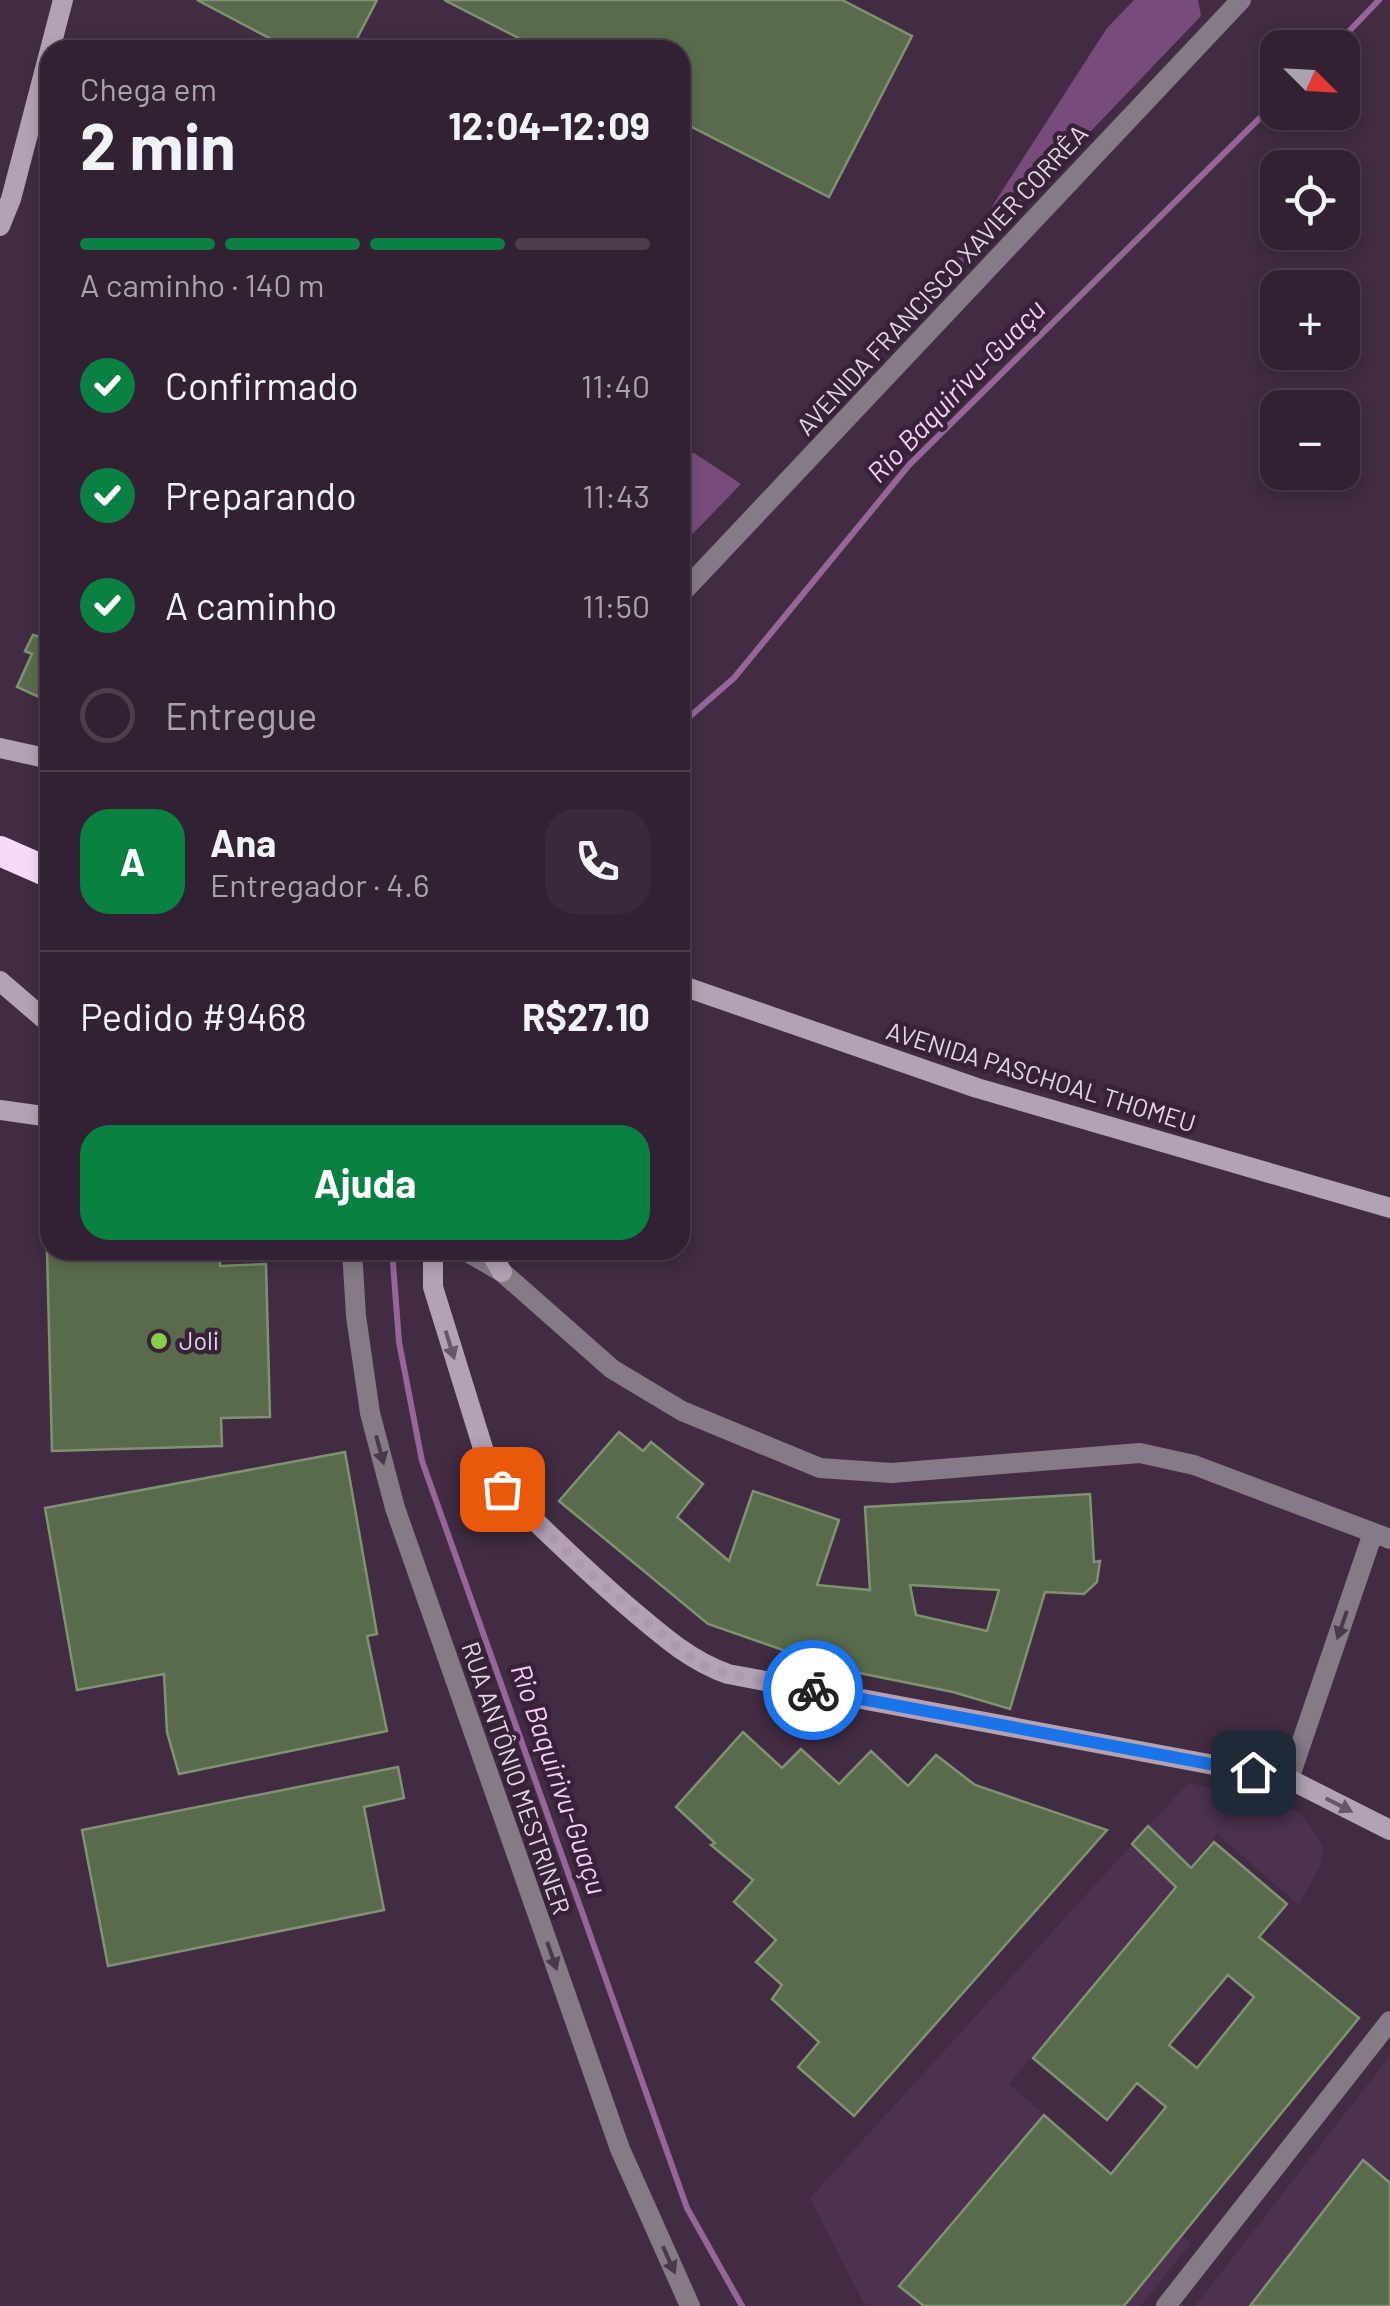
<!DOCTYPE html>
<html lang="pt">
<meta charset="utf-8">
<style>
:root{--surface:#312132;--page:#39293a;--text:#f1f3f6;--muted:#a8a3ac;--line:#4c3e4d;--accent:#0b8043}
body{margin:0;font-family:Barlow,sans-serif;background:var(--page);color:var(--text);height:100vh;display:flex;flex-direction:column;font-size:38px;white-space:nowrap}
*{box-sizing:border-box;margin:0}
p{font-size:32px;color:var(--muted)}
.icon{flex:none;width:55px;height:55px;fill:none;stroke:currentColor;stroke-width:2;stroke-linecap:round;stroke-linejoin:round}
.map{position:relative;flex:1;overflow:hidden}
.panel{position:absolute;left:40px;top:40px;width:650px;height:1220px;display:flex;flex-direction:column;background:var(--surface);border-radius:30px;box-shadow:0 5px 15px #0003,0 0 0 2px var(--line)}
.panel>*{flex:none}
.needle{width:65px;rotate:114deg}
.tools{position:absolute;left:1260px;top:30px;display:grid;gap:20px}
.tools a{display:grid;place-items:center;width:100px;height:100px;border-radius:20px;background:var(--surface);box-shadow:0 5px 15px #0003,0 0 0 2px var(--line);font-size:50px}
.pin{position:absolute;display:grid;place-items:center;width:85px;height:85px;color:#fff;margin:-42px;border-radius:20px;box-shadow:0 5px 15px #0006}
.courier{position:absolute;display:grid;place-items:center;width:100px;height:100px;margin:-50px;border:8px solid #1a73e8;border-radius:50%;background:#fff;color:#222;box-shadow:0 2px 12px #0007}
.head em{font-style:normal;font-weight:700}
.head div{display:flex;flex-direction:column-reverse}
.head{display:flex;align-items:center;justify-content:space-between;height:170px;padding:0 40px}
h1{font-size:65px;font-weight:700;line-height:75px}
.bar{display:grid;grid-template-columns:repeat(4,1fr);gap:15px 10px;align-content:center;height:120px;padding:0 40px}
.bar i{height:12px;border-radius:8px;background:var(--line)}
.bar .current{background:var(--accent)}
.bar p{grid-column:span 4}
.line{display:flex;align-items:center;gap:25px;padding:0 40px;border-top:2px solid var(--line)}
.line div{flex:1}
.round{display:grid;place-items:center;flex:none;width:105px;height:105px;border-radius:30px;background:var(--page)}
ol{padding:0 40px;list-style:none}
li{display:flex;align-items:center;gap:30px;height:110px}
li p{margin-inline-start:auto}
li .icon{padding:10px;border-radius:50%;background:var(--accent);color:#fff;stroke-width:4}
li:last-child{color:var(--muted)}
li i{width:55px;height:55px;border:5px solid var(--line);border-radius:50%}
.cta{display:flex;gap:20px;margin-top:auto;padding:20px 40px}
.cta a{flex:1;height:115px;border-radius:30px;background:var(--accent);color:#fff;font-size:40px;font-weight:700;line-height:115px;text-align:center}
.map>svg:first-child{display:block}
.built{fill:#4c324f}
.green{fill:#774b7b}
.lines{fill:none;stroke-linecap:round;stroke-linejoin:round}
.stream{stroke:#96669a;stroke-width:6}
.building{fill:#5a6b4d;stroke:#809272;stroke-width:2.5;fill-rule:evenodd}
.minor{stroke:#857a86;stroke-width:20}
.tertiary{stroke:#857a86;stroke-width:20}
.secondary{stroke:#b3a1b4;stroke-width:20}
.motorway{stroke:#f6daf8;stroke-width:30}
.oneway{fill:#69556a}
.oneway2{fill:#4a384c}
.done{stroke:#ab9aac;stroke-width:10;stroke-dasharray:0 18}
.route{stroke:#1a73e8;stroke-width:12}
.poi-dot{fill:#8bce46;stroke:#372239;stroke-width:4}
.labels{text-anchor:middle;stroke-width:9;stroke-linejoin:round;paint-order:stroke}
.street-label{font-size:25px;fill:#e4d6e5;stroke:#372239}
.poi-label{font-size:25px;fill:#e4d6e5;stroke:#372239;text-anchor:start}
.water-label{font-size:28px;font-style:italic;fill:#f7cdfb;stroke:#372239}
</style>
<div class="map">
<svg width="1390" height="2306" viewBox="0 0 1390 2306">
<rect width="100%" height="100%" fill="#412c43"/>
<path class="built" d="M1188,1783L1272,1800L1302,1814L1324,1847L1321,1865L1299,1905L1217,1834L1009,2084L1191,2243L1141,2306H865L810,2198Z
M1390,2056V2306H1195Z"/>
<path class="green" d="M1134,0H1198L1201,16L965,263H952L973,236L1107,28Z
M694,453L741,484L680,547V454Z"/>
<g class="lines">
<path class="stream" d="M1333,48L1379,0
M680,725L734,678L909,465L1278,100
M392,1250L399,1342L422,1461L687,2208L742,2306"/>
</g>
<path class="building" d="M197,0H377L351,50H292Z
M444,0H842L912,36L829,197L680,121V50H542Z
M33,635L50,639V702L17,687L32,654L25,651Z
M47,1250H220V1266L266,1264L270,1417L221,1418L222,1446L52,1451Z
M619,1432L643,1451L651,1442L703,1484L677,1517L729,1561L753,1491L839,1520L817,1585L870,1590L865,1507L1090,1494L1094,1562L1100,1561L1097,1582L1084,1594L1045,1592L1010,1709L953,1692L805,1662L806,1658L708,1624L559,1501ZM910,1585L999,1590L987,1631L916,1615Z
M345,1452L377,1634L367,1636L387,1731L179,1774L167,1732L164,1674L77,1690L45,1508Z
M743,1732L782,1768L801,1749L839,1784L871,1751L908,1786L936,1755L975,1785L1107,1830L854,2116L798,2067L819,2042L772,1999L782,1985L756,1962L776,1940L734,1902L753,1880L711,1845L715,1843L676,1807Z
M398,1767L404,1798L364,1807L384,1910L108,1966L82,1830Z
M1148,1826L1191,1868L1214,1842L1287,1904L1259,1937L1359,2018L1124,2306H924L899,2286L1044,2115L1111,2174L1166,2107L1137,2083L1107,2120L1033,2058L1176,1887L1132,1844ZM1228,1975L1254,1997L1197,2068L1169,2045Z
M1363,2160L1390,2183V2306H1250Z"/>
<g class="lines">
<path class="minor" d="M352,1250L356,1316L370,1413L395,1508L620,2149L690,2306
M464,1250L502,1272L612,1369L682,1411L820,1468L892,1473L1140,1453L1194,1465L1390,1539
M1289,1779L1373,1533
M1166,2306L1390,2021"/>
<path class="tertiary" d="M680,595L1241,0"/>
<path class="secondary" d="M0,226L11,199L63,0
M0,748L50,759
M0,981L50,1024
M680,985L977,1088L1390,1208
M0,1110L50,1117
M433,1250V1287L491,1474L502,1489C543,1529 583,1568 626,1605C658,1632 688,1660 728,1674L1289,1779L1390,1830
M489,1250L502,1272"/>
<path class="motorway" d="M0,851L50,873"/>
</g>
<defs><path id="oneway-solid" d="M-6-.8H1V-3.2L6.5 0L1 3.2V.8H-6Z" transform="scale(2.5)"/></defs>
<g class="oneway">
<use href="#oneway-solid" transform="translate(450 1345) rotate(73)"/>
<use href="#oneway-solid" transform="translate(1339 1805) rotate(27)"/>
</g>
<g class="oneway2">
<use href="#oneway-solid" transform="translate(380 1450) rotate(75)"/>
<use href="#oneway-solid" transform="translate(1342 1625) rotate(109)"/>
<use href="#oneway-solid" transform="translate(552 1956) rotate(71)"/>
<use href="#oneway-solid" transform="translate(669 2260) rotate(66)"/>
</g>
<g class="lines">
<path class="done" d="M502,1489L586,1570L683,1652L704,1666L728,1674L813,1690"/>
<path class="route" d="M813,1690L1253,1772"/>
</g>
<circle class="poi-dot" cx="159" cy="1341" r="10"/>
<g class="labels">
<g class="street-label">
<text transform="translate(942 280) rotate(-47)" y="9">AVENIDA FRANCISCO XAVIER CORRÊA</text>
<text transform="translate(1041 1077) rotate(17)" y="9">AVENIDA PASCHOAL THOMEU</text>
<text transform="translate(516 1778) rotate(71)" y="9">RUA ANTÔNIO MESTRINER</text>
</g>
<g class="poi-label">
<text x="179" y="1350">Joli</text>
</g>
<g class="water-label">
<text transform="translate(956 391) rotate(-46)" y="10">Rio Baquirivu-Guaçu</text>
<text transform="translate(559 1779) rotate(71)" y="10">Rio Baquirivu-Guaçu</text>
</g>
</g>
</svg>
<div class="tools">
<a><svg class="needle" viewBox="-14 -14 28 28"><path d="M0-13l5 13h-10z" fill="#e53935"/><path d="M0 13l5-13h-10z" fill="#a8a3ac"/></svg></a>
<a><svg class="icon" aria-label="locate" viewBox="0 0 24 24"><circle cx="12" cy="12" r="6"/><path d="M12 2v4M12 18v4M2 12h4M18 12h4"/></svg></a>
<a>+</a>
<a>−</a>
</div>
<div class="pin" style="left:502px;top:1489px;background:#ea580c"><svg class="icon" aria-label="bag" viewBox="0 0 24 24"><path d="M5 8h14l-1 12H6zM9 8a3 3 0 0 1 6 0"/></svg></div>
<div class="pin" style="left:1253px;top:1772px;background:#1f2937"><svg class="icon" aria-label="home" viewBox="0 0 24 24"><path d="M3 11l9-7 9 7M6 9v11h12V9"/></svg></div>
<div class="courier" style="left:813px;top:1690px"><svg class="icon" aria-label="bike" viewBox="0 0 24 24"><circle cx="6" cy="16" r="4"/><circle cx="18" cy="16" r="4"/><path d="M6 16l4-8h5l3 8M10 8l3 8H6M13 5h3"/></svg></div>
<section class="panel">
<div class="head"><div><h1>2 min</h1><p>Chega em</p></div><em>12:04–12:09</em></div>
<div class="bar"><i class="current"></i><i class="current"></i><i class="current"></i><i></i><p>A caminho · 140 m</p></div>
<ol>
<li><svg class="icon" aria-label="check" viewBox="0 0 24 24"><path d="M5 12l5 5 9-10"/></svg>Confirmado<p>11:40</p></li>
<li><svg class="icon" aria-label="check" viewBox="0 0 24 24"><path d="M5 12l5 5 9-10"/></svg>Preparando<p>11:43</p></li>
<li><svg class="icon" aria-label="check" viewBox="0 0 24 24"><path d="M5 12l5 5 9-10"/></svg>A caminho<p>11:50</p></li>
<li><i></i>Entregue</li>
</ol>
<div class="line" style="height:180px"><b class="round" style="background:var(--accent);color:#fff">A</b><div><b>Ana</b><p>Entregador · 4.6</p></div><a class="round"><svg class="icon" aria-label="phone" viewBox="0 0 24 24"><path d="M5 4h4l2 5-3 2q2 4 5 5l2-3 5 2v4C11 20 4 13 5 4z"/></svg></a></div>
<div class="line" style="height:130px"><div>Pedido #9468</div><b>R$27.10</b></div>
<div class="cta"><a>Ajuda</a></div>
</section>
</div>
